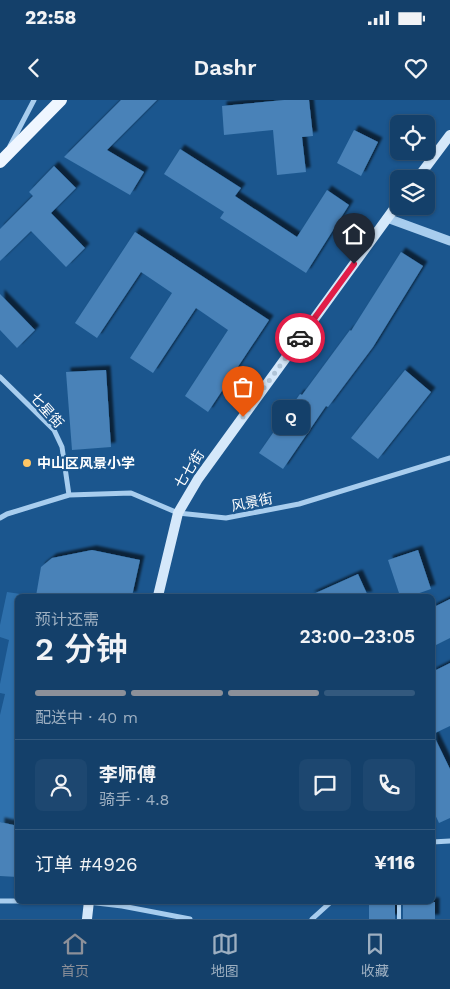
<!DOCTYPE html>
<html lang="zh">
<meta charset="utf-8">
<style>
:root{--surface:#14406a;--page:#1d4770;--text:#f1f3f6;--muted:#9dafc1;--line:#33597e;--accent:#8c9099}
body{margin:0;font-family:"Work Sans","Noto Sans SC",sans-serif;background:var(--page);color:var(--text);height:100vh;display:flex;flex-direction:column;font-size:19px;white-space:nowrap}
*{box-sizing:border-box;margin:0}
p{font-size:16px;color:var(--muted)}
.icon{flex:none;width:28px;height:28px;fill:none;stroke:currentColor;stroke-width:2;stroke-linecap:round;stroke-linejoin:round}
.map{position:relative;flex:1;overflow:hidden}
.sheet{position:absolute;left:15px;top:494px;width:420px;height:310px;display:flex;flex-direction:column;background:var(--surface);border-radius:8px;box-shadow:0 1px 4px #0004,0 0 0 1px var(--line)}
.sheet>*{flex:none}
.fabs{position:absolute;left:390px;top:15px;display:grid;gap:10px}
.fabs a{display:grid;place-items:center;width:45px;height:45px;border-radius:8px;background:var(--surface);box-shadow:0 1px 4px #0004,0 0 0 1px var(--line);font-size:25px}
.pin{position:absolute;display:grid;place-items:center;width:42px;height:42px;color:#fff;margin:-51px -21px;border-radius:50% 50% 50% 0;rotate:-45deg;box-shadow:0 0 5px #0007}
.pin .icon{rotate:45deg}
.courier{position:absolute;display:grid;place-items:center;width:50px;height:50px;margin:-25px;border:4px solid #e11d48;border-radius:50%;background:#fff;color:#222;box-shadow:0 1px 6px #0007}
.bubble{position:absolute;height:35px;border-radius:8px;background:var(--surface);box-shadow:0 1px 4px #0004,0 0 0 1px var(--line);font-size:16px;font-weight:600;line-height:35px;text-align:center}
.summary em{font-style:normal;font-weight:600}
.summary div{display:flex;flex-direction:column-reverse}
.summary{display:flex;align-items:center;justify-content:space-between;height:85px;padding:0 20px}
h1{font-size:32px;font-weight:600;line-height:38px}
.bar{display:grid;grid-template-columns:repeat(4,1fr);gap:8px 5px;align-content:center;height:60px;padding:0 20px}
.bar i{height:6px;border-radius:4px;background:var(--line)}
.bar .on{background:var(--accent)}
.bar p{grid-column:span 4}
.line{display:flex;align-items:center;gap:12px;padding:0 20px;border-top:1px solid var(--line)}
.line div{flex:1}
.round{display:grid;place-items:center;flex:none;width:52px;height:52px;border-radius:8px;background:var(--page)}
.status{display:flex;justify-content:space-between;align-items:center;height:35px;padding:0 25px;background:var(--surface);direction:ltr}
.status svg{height:14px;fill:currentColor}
header{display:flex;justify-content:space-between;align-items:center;height:65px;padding:0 20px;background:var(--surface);font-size:22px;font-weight:600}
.tab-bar{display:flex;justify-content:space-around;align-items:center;height:70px;border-top:1px solid var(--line);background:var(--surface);font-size:14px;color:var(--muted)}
.tab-bar a{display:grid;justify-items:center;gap:2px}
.tab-bar .on{color:var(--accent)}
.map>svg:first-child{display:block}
.green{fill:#2e70ac}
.building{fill:#4882b8;filter:url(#shadow)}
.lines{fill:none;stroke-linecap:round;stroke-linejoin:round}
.service{stroke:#a8cdee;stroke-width:4}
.minor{stroke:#a8cdee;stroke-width:5}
.tertiary{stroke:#a8cdee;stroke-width:9}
.secondary{stroke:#d5e8fa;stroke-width:10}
.primary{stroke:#eff6ff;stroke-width:12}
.done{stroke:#afc4d7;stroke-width:5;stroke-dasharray:0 9}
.route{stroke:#e11d48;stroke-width:6}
.poi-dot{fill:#ffc665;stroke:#1b568e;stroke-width:2}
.labels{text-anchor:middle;stroke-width:4.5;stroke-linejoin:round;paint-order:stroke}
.street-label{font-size:14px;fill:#fff;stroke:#1b568e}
.poi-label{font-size:14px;font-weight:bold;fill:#fff;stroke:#1b568e;text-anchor:start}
</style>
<div class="status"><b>22:58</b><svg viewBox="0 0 49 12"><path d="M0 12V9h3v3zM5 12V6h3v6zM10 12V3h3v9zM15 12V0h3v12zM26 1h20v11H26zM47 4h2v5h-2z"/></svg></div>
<header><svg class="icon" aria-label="back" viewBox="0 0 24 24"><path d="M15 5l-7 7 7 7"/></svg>Dashr<svg class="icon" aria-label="heart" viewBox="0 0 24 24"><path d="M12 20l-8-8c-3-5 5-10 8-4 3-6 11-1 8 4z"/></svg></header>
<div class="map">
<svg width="450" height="819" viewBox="0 0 450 819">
<defs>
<filter id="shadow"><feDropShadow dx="4.5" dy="-4.5" stdDeviation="1" flood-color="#0009"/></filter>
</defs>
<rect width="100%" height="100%" fill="#1b568e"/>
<path class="green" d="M7,492L34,496H18L17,726L0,722V615L5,594L0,593V584L9,540L0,537V525Z"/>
<path class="building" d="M121,0H157L107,50L144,72L130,95L64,57Z
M284,0H309L313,36L302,37L306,72L277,75L273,30L224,35L222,6Z
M354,30L378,42L361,76L337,63Z
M180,49L241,88L235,96L297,137L327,90L349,105L306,173L220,118L224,112L164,74Z
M54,66L76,88L51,113L85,148L66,167L31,131L0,161V129L33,96L29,92Z
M135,132L269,220L208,312L185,296L228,230L196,208L153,273L130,258L172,193L141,172L97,238L75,223Z
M401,152L423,166L373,247L328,307L326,306L283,369L259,353L300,294L302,295L350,230L351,231Z
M0,194L35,230L17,248L0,230Z
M106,270L111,347L72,350L66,272Z
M405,270L431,292L378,359L351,338Z
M92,450L140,460L132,496H36L41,467L52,458Z
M418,450L431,489L411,496H400L388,460Z
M358,474L368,496H309Z
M450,499V538L432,547V508Z
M450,563V626L433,634L450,669V718L439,723L432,708V572Z
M0,722L18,726V777L0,776Z
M369,801L395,803V819H369Z
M435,802V819H403V803Z"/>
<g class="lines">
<path class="service" d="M399,819V801"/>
<path class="minor" d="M10,46L34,0
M0,277L54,330L62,347L69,395
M0,418L7,414L69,395L131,393L178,413L226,418L299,404L450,358
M432,742L450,741
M0,801H18
M25,801L88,802L122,806L190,819
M312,819L332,801"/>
<path class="tertiary" d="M387,118L450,141"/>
<path class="secondary" d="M417,79L450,35
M158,496L178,413L198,379L399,102
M87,819L89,801"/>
<path class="primary" d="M0,62L61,0"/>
</g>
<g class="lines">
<path class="done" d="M243,317L300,238"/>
<path class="route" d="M300,238L354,164"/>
</g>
<circle class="poi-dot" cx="27" cy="363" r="5"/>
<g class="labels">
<g class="street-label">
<text transform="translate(47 310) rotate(48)" y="5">七星街</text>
<text transform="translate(189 369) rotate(-57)" y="5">七七街</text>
<text transform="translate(252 402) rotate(-11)" y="5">风景街</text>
</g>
<g class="poi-label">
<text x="37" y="368">中山区风景小学</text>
</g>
</g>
</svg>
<div class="fabs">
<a><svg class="icon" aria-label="locate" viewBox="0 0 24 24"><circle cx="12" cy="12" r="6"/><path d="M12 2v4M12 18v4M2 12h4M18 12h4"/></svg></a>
<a><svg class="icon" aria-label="layers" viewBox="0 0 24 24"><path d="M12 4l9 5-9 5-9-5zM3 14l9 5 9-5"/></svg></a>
</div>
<div class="pin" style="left:243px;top:317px;background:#ea580c"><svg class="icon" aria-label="bag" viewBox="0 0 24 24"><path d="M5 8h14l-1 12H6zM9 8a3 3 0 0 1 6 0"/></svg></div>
<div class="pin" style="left:354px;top:164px;background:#1f2937"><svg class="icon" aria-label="home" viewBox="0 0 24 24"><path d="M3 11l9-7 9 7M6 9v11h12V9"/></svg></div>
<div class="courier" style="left:300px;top:238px"><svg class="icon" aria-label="car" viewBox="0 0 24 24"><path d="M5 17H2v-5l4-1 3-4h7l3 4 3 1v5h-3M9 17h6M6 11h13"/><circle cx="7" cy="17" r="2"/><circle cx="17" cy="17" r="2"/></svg></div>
<div class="bubble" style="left:272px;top:300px;width:38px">Q</div>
<section class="sheet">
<div class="summary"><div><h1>2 分钟</h1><p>预计还需</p></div><em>23:00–23:05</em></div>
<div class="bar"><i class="on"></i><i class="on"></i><i class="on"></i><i></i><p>配送中 · 40 m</p></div>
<div class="line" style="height:90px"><a class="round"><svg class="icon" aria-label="person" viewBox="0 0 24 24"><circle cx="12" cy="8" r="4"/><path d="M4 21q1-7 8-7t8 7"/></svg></a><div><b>李师傅</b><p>骑手 · 4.8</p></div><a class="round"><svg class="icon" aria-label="chat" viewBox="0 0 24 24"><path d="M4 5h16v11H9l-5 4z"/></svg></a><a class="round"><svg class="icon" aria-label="phone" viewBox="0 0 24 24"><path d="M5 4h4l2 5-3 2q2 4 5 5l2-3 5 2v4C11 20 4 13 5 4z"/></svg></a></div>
<div class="line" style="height:65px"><div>订单 #4926</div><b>¥116</b></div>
</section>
</div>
<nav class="tab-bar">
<a class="on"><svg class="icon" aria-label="home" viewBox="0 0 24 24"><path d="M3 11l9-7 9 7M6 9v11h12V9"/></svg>首页</a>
<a><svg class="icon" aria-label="map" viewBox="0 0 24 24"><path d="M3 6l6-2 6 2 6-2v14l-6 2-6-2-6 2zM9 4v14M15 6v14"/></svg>地图</a>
<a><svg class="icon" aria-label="saved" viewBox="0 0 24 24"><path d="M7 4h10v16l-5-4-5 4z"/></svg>收藏</a>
</nav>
